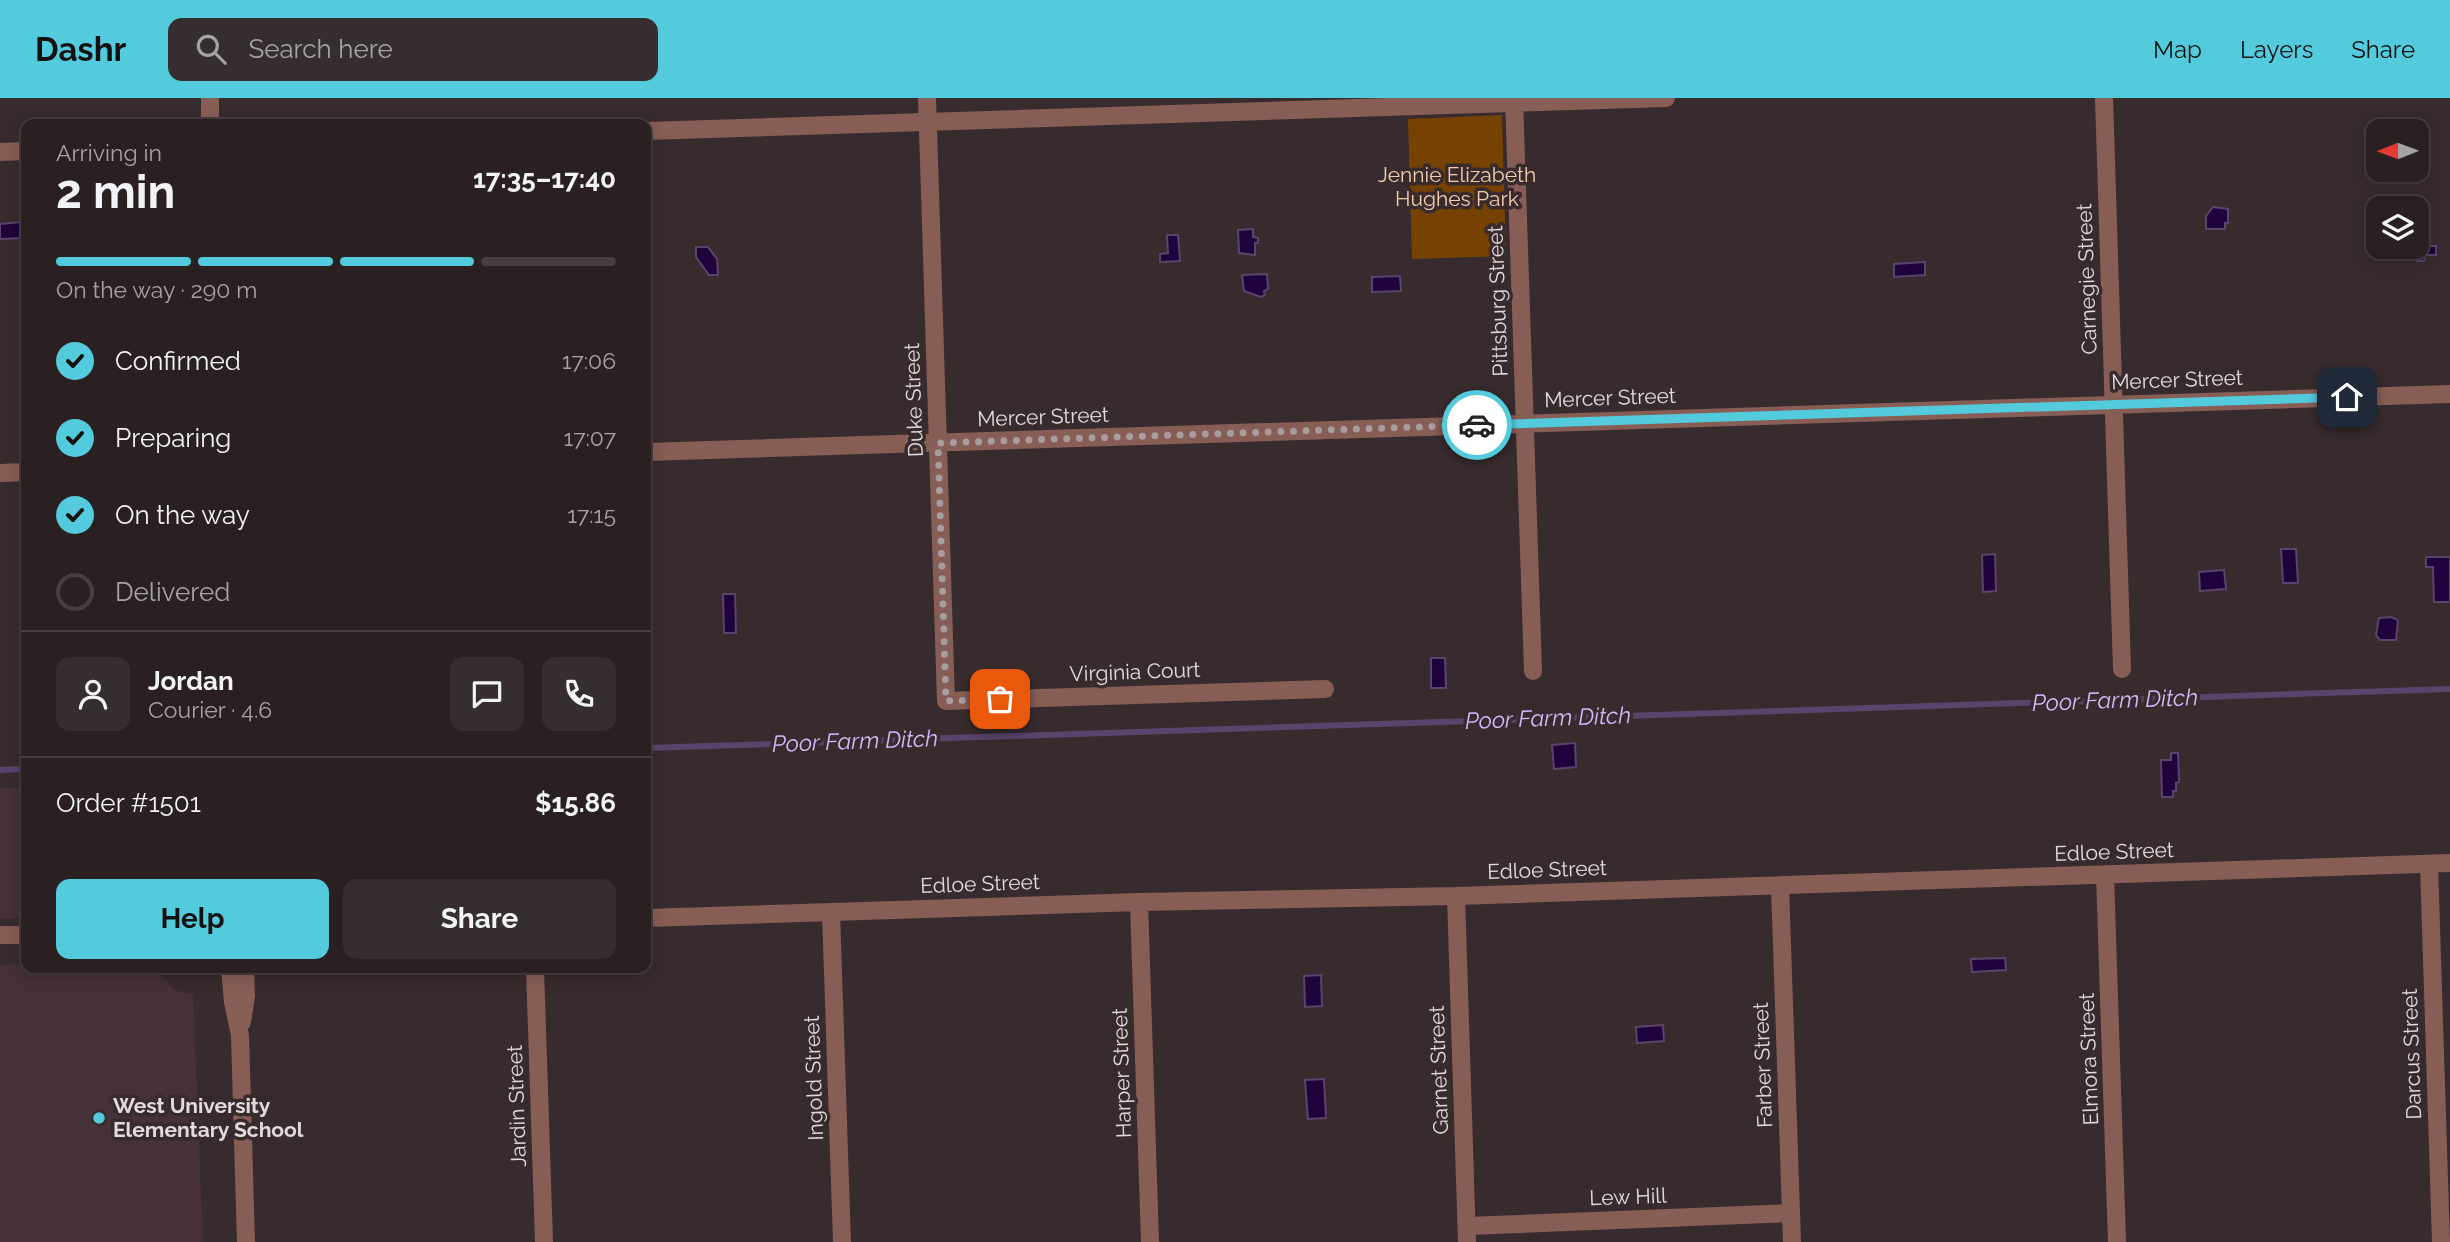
<!DOCTYPE html>
<meta charset="utf-8">
<style>
:root{--surface:#2a2022;--page:#362d2f;--text:#f1f3f6;--muted:#a5a3a5;--line:#463e40;--accent:#54cadd}
body{margin:0;font-family:Raleway,sans-serif;background:var(--page);color:var(--text);height:100vh;display:flex;flex-direction:column;font-size:26px;white-space:nowrap}
*{box-sizing:border-box;margin:0}
p{font-size:23px;color:var(--muted)}
.icon{flex:none;width:38px;height:38px;fill:none;stroke:currentColor;stroke-width:2;stroke-linecap:round;stroke-linejoin:round}
.map{position:relative;flex:1;overflow:hidden}
.side{position:absolute;left:21px;top:21px;width:630px;height:854px;display:flex;flex-direction:column;background:var(--surface);border-radius:14px;box-shadow:0 4px 18px #0003,0 0 0 2px var(--line)}
.side>*{flex:none}
.needle{width:46px;rotate:269deg}
.fabs{position:absolute;left:2366px;top:21px;display:grid;gap:14px}
.fabs a{display:grid;place-items:center;width:63px;height:63px;border-radius:14px;background:var(--surface);box-shadow:0 4px 18px #0003,0 0 0 2px var(--line);font-size:35px}
.pin{position:absolute;display:grid;place-items:center;width:60px;height:60px;color:#fff;margin:-30px;border-radius:14px;box-shadow:0 4px 10px #0006}
.courier{position:absolute;display:grid;place-items:center;width:70px;height:70px;margin:-35px;border:5px solid #54cadd;border-radius:50%;background:#fff;color:#222;box-shadow:0 2px 9px #0007}
.head em{font-style:normal;font-weight:700}
.head div{display:flex;flex-direction:column-reverse}
.head{display:flex;align-items:center;justify-content:space-between;height:119px;padding:0 35px}
h1{font-size:46px;font-weight:700;line-height:52px}
.bar{display:grid;grid-template-columns:repeat(4,1fr);gap:10px 7px;align-content:center;height:84px;padding:0 35px}
.bar i{height:9px;border-radius:5px;background:var(--line)}
.bar .current{background:var(--accent)}
.bar p{grid-column:span 4}
.line{display:flex;align-items:center;gap:18px;padding:0 35px;border-top:2px solid var(--line)}
.line div{flex:1}
.round{display:grid;place-items:center;flex:none;width:74px;height:74px;border-radius:14px;background:var(--page)}
ol{padding:0 35px;list-style:none}
li{display:flex;align-items:center;gap:21px;height:77px}
li p{margin-inline-start:auto}
li .icon{padding:7px;border-radius:50%;background:var(--accent);color:#111;stroke-width:4}
li:last-child{color:var(--muted)}
li i{width:38px;height:38px;border:4px solid var(--line);border-radius:50%}
.primary-button{display:flex;gap:14px;margin-top:auto;padding:14px 35px}
.primary-button a{flex:1;height:80px;border-radius:14px;background:var(--accent);color:#111;font-size:28px;font-weight:700;line-height:80px;text-align:center}
.primary-button a+a{background:var(--page);color:var(--text)}
header{display:flex;align-items:center;gap:42px;box-sizing:border-box;height:98px;padding:0 35px;background:var(--accent);color:#111}
header strong{font-size:33px}
nav{display:flex;gap:38px;margin-inline-start:auto;font-size:24px}
.search{width:490px;height:63px;background:var(--page);display:flex;align-items:center;gap:18px;box-sizing:border-box;padding:0 24px;border-radius:14px;color:var(--muted);font-size:26px}
.map>svg:first-child{display:block}
.built{fill:#453137}
.green{fill:#764202}
.water{fill:#1f033c;stroke:#5a446c;stroke-width:2}
.lines{fill:none;stroke-linecap:round;stroke-linejoin:round}
.stream{stroke:#5a446c;stroke-width:6}
.minor{stroke:#875e56;stroke-width:18}
.tertiary{stroke:#875e56;stroke-width:18}
.done{stroke:#a79d9f;stroke-width:7;stroke-dasharray:0 12.6}
.route{stroke:#54cadd;stroke-width:9}
.poi-dot{fill:#54cadd;stroke:#382b2e;stroke-width:2.5}
.labels{text-anchor:middle;stroke-width:7;stroke-linejoin:round;paint-order:stroke}
.park-label{font-size:21px;fill:#f3cdac;stroke:#382b2e}
.street-label{font-size:21px;fill:#e3dadc;stroke:#382b2e}
.poi-label{font-size:21px;font-weight:bold;fill:#e3dadc;stroke:#382b2e;text-anchor:start}
.water-label{font-size:23px;font-style:italic;fill:#d1bbfb;stroke:#382b2e}
</style>
<header>
<strong>Dashr</strong>
<div class="search"><svg class="icon" aria-label="search" viewBox="0 0 24 24"><circle cx="10" cy="10" r="6"/><path d="M15 15l6 6"/></svg>Search here</div>
<nav><a>Map</a><a>Layers</a><a>Share</a></nav>
</header>
<div class="map">
<svg width="2450" height="1144" viewBox="0 0 2450 1144">
<rect width="100%" height="100%" fill="#382b2e"/>
<path class="built" d="M26,689V820L0,821V690Z
M26,866V870H159L162,879L176,893L193,896L203,1144H0V867Z"/>
<path class="green" d="M1502,17L1506,158L1412,161L1408,21Z"/>
<path class="water" d="M2213,109L2228,111V125H2225V131H2206V118Z
M21,124L23,140L0,141V126Z
M1253,131V139L1258,140V145H1255V157L1239,155L1238,132Z
M1167,137H1178L1180,163L1160,164V156L1168,155Z
M2417,143H2423L2424,148H2436V157H2425L2424,163H2417V157H2408V149H2417Z
M696,149H708L717,161L718,177H709L696,159Z
M1925,164V177L1894,179V166Z
M1267,176L1268,191L1264,193L1265,197L1261,199L1244,193L1242,177Z
M1400,178L1401,193L1372,194V179Z
M2281,451H2296L2298,485H2283Z
M1995,456L1996,493L1983,494L1982,457Z
M2426,459H2450V504H2434L2433,469H2426Z
M2224,472L2226,491L2200,493L2199,474Z
M723,496H735L736,535H724Z
M2391,519L2398,522L2396,542H2380L2376,537L2379,520Z
M1431,560H1445L1446,590H1431Z
M1575,645L1576,669L1554,671L1552,647Z
M2171,655H2178L2179,684L2176,685V693H2173V699H2162L2161,662H2171Z
M2005,860L2006,872L1972,874L1971,861Z
M1321,877L1322,908L1305,909L1304,878Z
M1663,927L1664,943L1637,945L1636,929Z
M1324,981L1326,1020L1308,1021L1305,982Z"/>
<g class="lines">
<path class="stream" d="M646,650L2450,591
M0,672L26,671"/>
<path class="minor" d="M927,0L946,603L1325,591
M1514,0L1533,573
M2104,0L2122,571
M646,33L1666,0
M0,54L26,53
M646,354L2450,296
M0,375L26,374
M2429,766L2441,1144
M2105,777L2117,1144
M1780,788L1792,1144
M1456,798L1467,1144
M1139,804L1150,1144
M831,814L842,1144
M646,820L1139,804L1456,798L2450,765
M0,837H26
M535,870L544,1144
M1467,1128L1791,1115"/>
<path class="tertiary" d="M210,0V26
M230,870L233,904L240,937L246,1144
M242,924L246,898L245,870"/>
</g>
<g class="lines">
<path class="done" d="M1000,601L946,603L938,345L1477,327"/>
<path class="route" d="M1477,327L2347,299"/>
</g>
<circle class="poi-dot" cx="99" cy="1020" r="7"/>
<g class="labels">
<g class="park-label">
<text x="1457" y="84">Jennie Elizabeth<tspan x="1457" dy="24">Hughes Park</tspan></text>
</g>
<g class="street-label">
<text transform="translate(2087 181) rotate(-92)" y="7">Carnegie Street</text>
<text transform="translate(1498 203) rotate(-92)" y="7">Pittsburg Street</text>
<text transform="translate(2177 282) rotate(-2)" y="7">Mercer Street</text>
<text transform="translate(1610 300) rotate(-2)" y="7">Mercer Street</text>
<text transform="translate(914 302) rotate(-92)" y="7">Duke Street</text>
<text transform="translate(1043 319) rotate(-2)" y="7">Mercer Street</text>
<text transform="translate(1135 574) rotate(-2)" y="7">Virginia Court</text>
<text transform="translate(2114 754) rotate(-2)" y="7">Edloe Street</text>
<text transform="translate(1547 772) rotate(-2)" y="7">Edloe Street</text>
<text transform="translate(980 786) rotate(-2)" y="7">Edloe Street</text>
<text transform="translate(2412 956) rotate(-92)" y="7">Darcus Street</text>
<text transform="translate(2089 961) rotate(-92)" y="7">Elmora Street</text>
<text transform="translate(1763 967) rotate(-92)" y="7">Farber Street</text>
<text transform="translate(1439 972) rotate(-92)" y="7">Garnet Street</text>
<text transform="translate(1122 975) rotate(-92)" y="7">Harper Street</text>
<text transform="translate(814 980) rotate(-92)" y="7">Ingold Street</text>
<text transform="translate(517 1008) rotate(-92)" y="7">Jardin Street</text>
<text transform="translate(1628 1099) rotate(-2)" y="7">Lew Hill</text>
</g>
<g class="poi-label">
<text x="113" y="1015">West University<tspan x="113" dy="24">Elementary School</tspan></text>
</g>
<g class="water-label">
<text transform="translate(2115 602) rotate(-2)" y="8">Poor Farm Ditch</text>
<text transform="translate(1548 620) rotate(-2)" y="8">Poor Farm Ditch</text>
<text transform="translate(855 643) rotate(-2)" y="8">Poor Farm Ditch</text>
</g>
</g>
</svg>
<div class="fabs">
<a><svg class="needle" viewBox="-14 -14 28 28"><path d="M0-13l5 13h-10z" fill="#e53935"/><path d="M0 13l5-13h-10z" fill="#a5a3a5"/></svg></a>
<a><svg class="icon" aria-label="layers" viewBox="0 0 24 24"><path d="M12 4l9 5-9 5-9-5zM3 14l9 5 9-5"/></svg></a>
</div>
<div class="pin" style="left:1000px;top:601px;background:#ea580c"><svg class="icon" aria-label="bag" viewBox="0 0 24 24"><path d="M5 8h14l-1 12H6zM9 8a3 3 0 0 1 6 0"/></svg></div>
<div class="pin" style="left:2347px;top:299px;background:#1f2937"><svg class="icon" aria-label="home" viewBox="0 0 24 24"><path d="M3 11l9-7 9 7M6 9v11h12V9"/></svg></div>
<div class="courier" style="left:1477px;top:327px"><svg class="icon" aria-label="car" viewBox="0 0 24 24"><path d="M5 17H2v-5l4-1 3-4h7l3 4 3 1v5h-3M9 17h6M6 11h13"/><circle cx="7" cy="17" r="2"/><circle cx="17" cy="17" r="2"/></svg></div>
<section class="side">
<div class="head"><div><h1>2 min</h1><p>Arriving in</p></div><em>17:35–17:40</em></div>
<div class="bar"><i class="current"></i><i class="current"></i><i class="current"></i><i></i><p>On the way · 290 m</p></div>
<ol>
<li><svg class="icon" aria-label="check" viewBox="0 0 24 24"><path d="M5 12l5 5 9-10"/></svg>Confirmed<p>17:06</p></li>
<li><svg class="icon" aria-label="check" viewBox="0 0 24 24"><path d="M5 12l5 5 9-10"/></svg>Preparing<p>17:07</p></li>
<li><svg class="icon" aria-label="check" viewBox="0 0 24 24"><path d="M5 12l5 5 9-10"/></svg>On the way<p>17:15</p></li>
<li><i></i>Delivered</li>
</ol>
<div class="line" style="height:126px"><a class="round"><svg class="icon" aria-label="person" viewBox="0 0 24 24"><circle cx="12" cy="8" r="4"/><path d="M4 21q1-7 8-7t8 7"/></svg></a><div><b>Jordan</b><p>Courier · 4.6</p></div><a class="round"><svg class="icon" aria-label="chat" viewBox="0 0 24 24"><path d="M4 5h16v11H9l-5 4z"/></svg></a><a class="round"><svg class="icon" aria-label="phone" viewBox="0 0 24 24"><path d="M5 4h4l2 5-3 2q2 4 5 5l2-3 5 2v4C11 20 4 13 5 4z"/></svg></a></div>
<div class="line" style="height:91px"><div>Order #1501</div><b>$15.86</b></div>
<div class="primary-button"><a>Help</a><a>Share</a></div>
</section>
</div>
